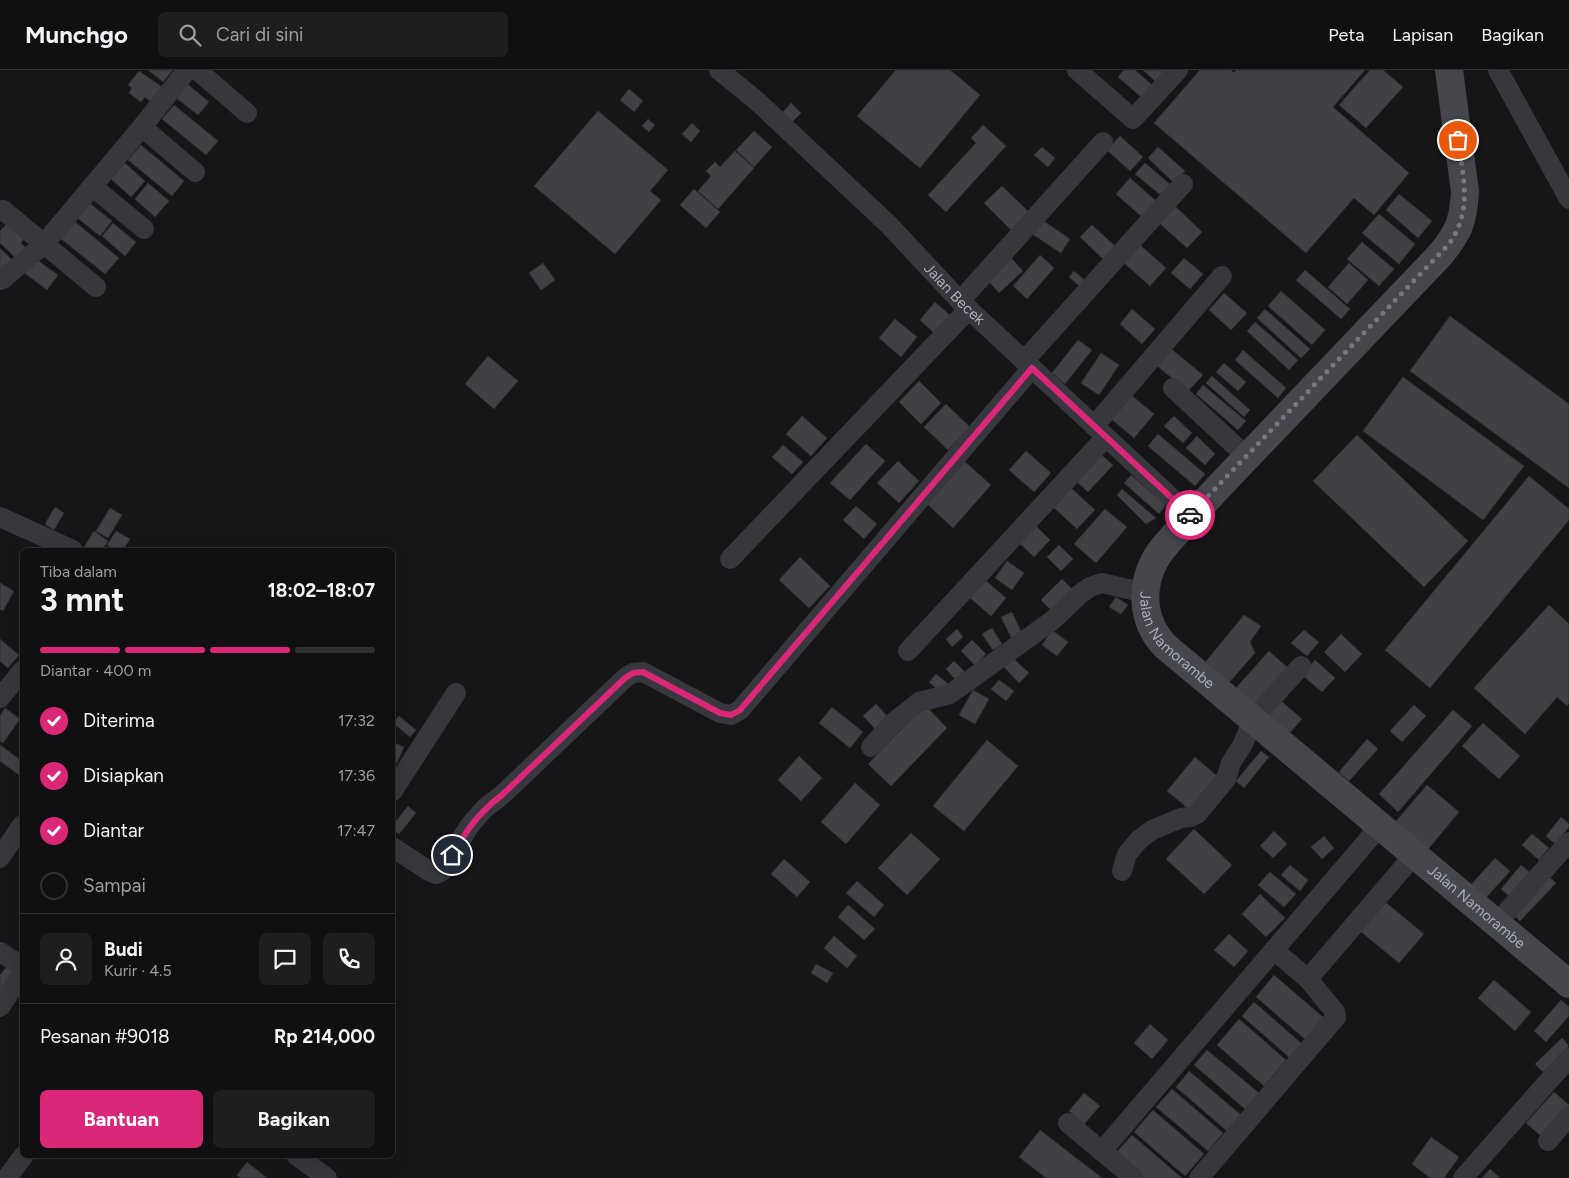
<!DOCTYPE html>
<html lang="id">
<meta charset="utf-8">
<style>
:root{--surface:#101012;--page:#1e1e20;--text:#f1f3f6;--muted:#9c9d9f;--line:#303032;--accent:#db2777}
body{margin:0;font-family:Figtree,sans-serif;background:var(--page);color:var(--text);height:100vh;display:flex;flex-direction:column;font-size:19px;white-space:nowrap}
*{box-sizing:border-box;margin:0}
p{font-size:16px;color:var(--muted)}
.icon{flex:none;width:28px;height:28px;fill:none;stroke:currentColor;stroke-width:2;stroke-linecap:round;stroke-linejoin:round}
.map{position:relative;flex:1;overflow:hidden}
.panel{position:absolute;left:20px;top:478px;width:375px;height:610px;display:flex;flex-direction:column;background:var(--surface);border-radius:8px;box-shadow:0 5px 20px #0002,0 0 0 1px var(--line)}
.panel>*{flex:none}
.pin{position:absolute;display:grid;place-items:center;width:42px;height:42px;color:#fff;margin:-21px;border:2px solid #fff;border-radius:50%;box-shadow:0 1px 5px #0007}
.courier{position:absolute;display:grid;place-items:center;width:50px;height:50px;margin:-25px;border:4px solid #db2777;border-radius:50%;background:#fff;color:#222;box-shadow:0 1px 6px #0007}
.summary em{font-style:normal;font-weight:700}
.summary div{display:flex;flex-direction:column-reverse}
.summary{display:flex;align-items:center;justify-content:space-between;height:85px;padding:0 20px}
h1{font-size:32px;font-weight:700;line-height:38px}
.bar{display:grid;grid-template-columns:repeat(4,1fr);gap:8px 5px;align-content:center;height:60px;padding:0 20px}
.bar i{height:6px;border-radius:4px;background:var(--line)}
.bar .selected{background:var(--accent)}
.bar p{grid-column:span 4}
.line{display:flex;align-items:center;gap:12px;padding:0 20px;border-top:1px solid var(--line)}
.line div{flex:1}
.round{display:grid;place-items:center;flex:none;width:52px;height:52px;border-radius:8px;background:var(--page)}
ol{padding:0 20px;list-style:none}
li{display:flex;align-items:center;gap:15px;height:55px}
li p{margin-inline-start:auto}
li .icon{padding:5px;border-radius:50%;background:var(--accent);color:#fff;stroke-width:4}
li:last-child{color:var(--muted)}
li i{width:28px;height:28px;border:2px solid var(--line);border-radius:50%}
.primary-button{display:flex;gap:10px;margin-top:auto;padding:10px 20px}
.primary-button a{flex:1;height:58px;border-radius:8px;background:var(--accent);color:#fff;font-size:20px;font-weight:700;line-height:58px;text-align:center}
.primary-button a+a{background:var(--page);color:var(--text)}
header{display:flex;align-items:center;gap:30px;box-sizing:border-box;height:70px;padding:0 25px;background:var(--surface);border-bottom:1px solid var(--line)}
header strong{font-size:24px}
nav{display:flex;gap:28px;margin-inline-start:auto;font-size:18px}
.search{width:350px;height:45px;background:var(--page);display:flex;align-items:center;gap:12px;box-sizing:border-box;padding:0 18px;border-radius:8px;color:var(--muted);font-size:19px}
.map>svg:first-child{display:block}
.building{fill:#404145;stroke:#303034}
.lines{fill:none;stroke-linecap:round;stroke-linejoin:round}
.minor{stroke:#37383d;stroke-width:20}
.secondary{stroke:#45474d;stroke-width:28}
.done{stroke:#757880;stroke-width:5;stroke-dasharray:0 9}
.route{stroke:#db2777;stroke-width:6}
.labels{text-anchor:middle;stroke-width:4.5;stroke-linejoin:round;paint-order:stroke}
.street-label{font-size:15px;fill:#a8adb8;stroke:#111113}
</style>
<header>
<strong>Munchgo</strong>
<div class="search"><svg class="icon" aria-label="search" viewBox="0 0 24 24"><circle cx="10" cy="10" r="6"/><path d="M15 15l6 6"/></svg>Cari di sini</div>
<nav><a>Peta</a><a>Lapisan</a><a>Bagikan</a></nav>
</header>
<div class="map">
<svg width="1569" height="1108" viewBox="0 0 1569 1108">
<rect width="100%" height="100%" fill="#161618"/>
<path class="building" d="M148,0H173L163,12Z
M896,0H950L980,25L920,98L857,46Z
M1124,0H1135L1152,15L1141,27L1118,7Z
M1143,0H1167L1156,12Z
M1200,0H1231L1234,3L1236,0H1365L1333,37L1409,103L1374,145L1354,128L1306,183L1154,53Z
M1370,0H1383L1403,17L1366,58L1339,35Z
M139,1L162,17L151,32L145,27L141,32L129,23L132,18L128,15Z
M186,13L209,32L198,45L175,27Z
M629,19L643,31L634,42L620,30Z
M791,33L801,43L792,52L782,43Z
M174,35L218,71L206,85L162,49Z
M598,41L668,100L650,121L661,130L615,184L534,116Z
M648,49L655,55L649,62L642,56Z
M692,53L700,61L691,72L682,64Z
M983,55L1006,76L946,142L928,125L976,73L971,68Z
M754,61L772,77L754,97L736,80Z
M1120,66L1143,87L1130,101L1107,80Z
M141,75L184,111L172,126L128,90Z
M1042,77L1055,88L1048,97L1034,85Z
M1158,77L1185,101L1174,113L1148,88Z
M735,81L754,98L718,139L698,121L711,106L706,101L715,92L720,97Z
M125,93L145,111L131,127L111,109Z
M1145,93L1172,116L1163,127L1135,104Z
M1130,108L1156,131L1142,147L1116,124Z
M148,113L169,131L155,147L135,129Z
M1002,116L1029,142L1011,160L984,133Z
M694,119L720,142L706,158L680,135Z
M1399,124L1432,151L1418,168L1386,140Z
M88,132L112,151L100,166L76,147Z
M1174,135L1202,162L1187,178L1158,152Z
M1379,144L1415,174L1399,194L1362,163Z
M1042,150L1070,169L1061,183L1032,164Z
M74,151L119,188L105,204L60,168Z
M8,153L24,169L21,173L28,180L18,190L0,173V161Z
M113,153L136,172L125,186L102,166Z
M1092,155L1116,177L1104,190L1080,167Z
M1362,172L1394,199L1379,216L1347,189Z
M1140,175L1166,198L1150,216L1124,193Z
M0,178L12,190L0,201Z
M1040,185L1054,198L1027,229L1013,216Z
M33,187L58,205L47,220L22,201Z
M1010,187L1023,201L999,223L986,208Z
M1184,188L1203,204L1190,219L1171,203Z
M543,193L555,210L541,220L529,203Z
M1349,193L1368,210L1347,234L1328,217Z
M1305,200L1350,239L1341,249L1296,210Z
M1074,201L1089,214L1084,220L1069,207Z
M1281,221L1325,260L1312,275L1268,236Z
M1224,223L1247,243L1231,260L1209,240Z
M935,232L950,245L934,263L920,250Z
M1132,239L1155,259L1142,274L1120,254Z
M1265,239L1310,279L1301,288L1257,248Z
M1450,246L1569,334V418L1410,301Z
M895,249L917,267L901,287L879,268Z
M1255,252L1298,290L1289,300L1247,261Z
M1078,270L1092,280L1065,314L1052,303Z
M1170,278L1203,305L1188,321L1156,295Z
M1243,280L1286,318L1278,328L1235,290Z
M1101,283L1119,295L1099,325L1081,313Z
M488,286L518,311L494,339L465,314Z
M1224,293L1246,312L1238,321L1216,302Z
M1212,306L1250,340L1244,347L1206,313Z
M1403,307L1524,396L1483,450L1363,361Z
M919,311L941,333L921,354L899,332Z
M1203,315L1246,351L1238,360L1196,324Z
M1130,324L1154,344L1134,368L1110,348Z
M946,334L970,357L948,380L924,357Z
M802,346L827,368L811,386L786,364Z
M1174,346L1192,363L1183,373L1164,356Z
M1158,364L1205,404L1195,416L1148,376Z
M1357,365L1468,471L1424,517L1313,411Z
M1197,366L1215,384L1205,395L1186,378Z
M866,374L885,391L850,430L830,413Z
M783,375L803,392L792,404L772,387Z
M1026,381L1051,403L1034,422L1009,400Z
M1098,382L1113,395L1088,422L1074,409Z
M898,391L919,411L899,433L877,413Z
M965,392L991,415L953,458L927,434Z
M1131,405L1166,435L1159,444L1124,413Z
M1529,406L1569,439V450L1430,618L1385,580Z
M1071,418L1095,440L1077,459L1053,437Z
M1122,419L1156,448L1146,454L1117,425Z
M856,436L877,454L864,469L843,450Z
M55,437L64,443L54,460L45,454Z
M110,438L122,445L108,468L96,461Z
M1105,439L1127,457L1096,493L1074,474Z
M1033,453L1050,470L1034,487L1016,470Z
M94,461L108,471L102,480H82Z
M116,461L130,469L123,480H116L107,475Z
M1059,475L1073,489L1061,501L1047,487Z
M800,487L830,516L809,538L779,510Z
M1007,491L1024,503L1012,520L995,508Z
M984,509L1006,528L991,546L969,527Z
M1062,509L1077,524L1056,545L1041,530Z
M0,513L14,521L3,541L0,539Z
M1116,527L1128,535L1121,544L1109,537Z
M1549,535L1569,554V633L1567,636L1557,627L1525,664L1474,618Z
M1012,542L1022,564L1012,569L1001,547Z
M1244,545L1261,556L1250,572L1255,583L1227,615L1203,595Z
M992,558L1002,574L993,580L982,564Z
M957,559L963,567L952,577L946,569Z
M1052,560L1068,572L1057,586L1042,575Z
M1304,560L1319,572L1307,586L1291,573Z
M1341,564L1362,584L1345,602L1324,582Z
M0,569L19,585L8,598L0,591Z
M972,570L986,584L975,595L961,581Z
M1269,581L1289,599L1255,637L1235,619Z
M1013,588L1029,603L1019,613L1004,597Z
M1315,590L1335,608L1322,622L1302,605Z
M954,591L964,601L956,610L946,599Z
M936,604L951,616L944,625L929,612Z
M999,610L1014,621L1006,631L991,619Z
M973,620L989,629L975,654L959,645Z
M1280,630L1302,649L1288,665L1266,646Z
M876,634L890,649L877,661L863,646Z
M925,635L947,658L891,716L868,694Z
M1414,635L1426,646L1402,672L1390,661Z
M832,637L863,662L850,678L819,653Z
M5,638L20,649L3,673L0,671V646Z
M1453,640L1472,656L1398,742L1379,724Z
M399,646L416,660L410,667L393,653Z
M1483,653L1520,686L1499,709L1462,676Z
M1367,669L1378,679L1349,711L1339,702Z
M987,670L1018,696L964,761L933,736Z
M392,672L404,677L397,693L392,691Z
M0,675L22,691V701L19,705L0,691Z
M1261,681L1269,687L1244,718L1236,711Z
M799,686L822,708L801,731L778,710Z
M1195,687L1223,711L1196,745L1167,721Z
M855,713L880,735L846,774L821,752Z
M1427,715L1459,742L1425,783L1392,756Z
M408,736L416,743L399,764L392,759V756Z
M1561,747L1569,754V757L1555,774L1546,766Z
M1194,759L1232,795L1204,824L1166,789Z
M1274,761L1287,774L1273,788L1260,776Z
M911,763L940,789L907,825L878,798Z
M1532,764L1549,778L1539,790L1522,775Z
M1324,766L1334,778L1322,789L1311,777Z
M1495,788L1510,801L1484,830L1469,817Z
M784,789L810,812L797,827L771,804Z
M1290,795L1308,810L1300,821L1281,805Z
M1521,795L1534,806L1513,830L1501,819Z
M1270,802L1296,824L1284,837L1258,815Z
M1545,803L1556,813L1520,851L1509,841Z
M857,811L884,835L874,847L846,823Z
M1260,824L1285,848L1266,867L1242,844Z
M1384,831L1424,864L1399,893L1360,861Z
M848,835L875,859L864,870L838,847Z
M1229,864L1248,881L1234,897L1214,880Z
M834,866L857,886L847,898L824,878Z
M816,894L833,903L827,913L811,903Z
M8,895L21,904L0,932V905Z
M1274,905L1324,948L1306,970L1256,927Z
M1494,910L1531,942L1515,961L1478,928Z
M1561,930L1569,937V946L1546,972L1534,961Z
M1254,932L1302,974L1290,988L1242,946Z
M1239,949L1286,990L1264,1016L1217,975Z
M1150,954L1168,970L1152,989L1134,973Z
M1562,968L1569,976L1543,1002L1535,994Z
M1207,980L1259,1023L1245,1039L1194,995Z
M1189,1001L1241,1045L1227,1061L1176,1017Z
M1172,1019L1223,1063L1208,1081L1156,1037Z
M1554,1022L1569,1035L1541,1066L1526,1053Z
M1084,1023L1100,1036L1084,1054L1069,1041Z
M1153,1040L1204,1084L1185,1106L1134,1062Z
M1040,1060L1102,1108H1046L1019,1087Z
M1132,1065L1182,1108H1141L1114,1085Z
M1431,1067L1459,1087L1444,1108H1430L1412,1094Z
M247,1092L267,1108H240L237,1105Z
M1490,1099L1500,1108H1482Z"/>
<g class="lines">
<g class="minor">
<path d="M197,0L247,43"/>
<path id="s1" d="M719,0L758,32L889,155L960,231L1191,446"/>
<path d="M1077,0L1133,49L1178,0"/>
<path d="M1498,0L1569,129"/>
<path d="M142,57L195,102"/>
<path d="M92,116L144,159"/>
<path d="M3,140L96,217"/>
<path d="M0,210L3,209L44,174L142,57L187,0"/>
<path d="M960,231L1103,72"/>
<path d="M1024,291L1183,114"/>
<path d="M1173,318L1247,387"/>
<path d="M1094,356L1222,206"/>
<path d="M0,447L73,480"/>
<path d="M730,489L968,240"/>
<path d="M908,581L1106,367"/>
<path d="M0,628L22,601"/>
<path d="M871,677L894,652L919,632L950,624L1053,550L1080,524L1090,517L1102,513L1145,523"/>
<path d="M392,722L456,623"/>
<path d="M392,777L429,801L436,804L442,801L470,755L485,738L502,725L625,608L633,603L643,602L720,643L731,645L740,640L1032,298"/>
<path d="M0,788L22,755"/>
<path d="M1122,801L1127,784L1139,770L1152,760L1181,748L1190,747L1197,744L1226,709L1231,693L1243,674L1253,649L1301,596"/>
<path d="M1497,853L1569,772"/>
<path d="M1274,880L1380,756"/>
<path d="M0,882L22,896"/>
<path d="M1308,909L1414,785"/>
<path d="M0,937L22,904"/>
<path d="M1068,1053L1134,1108"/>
<path d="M1548,1071L1569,1046"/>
<path d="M1102,1081L1274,880L1308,909L1335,942L1336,947L1199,1108"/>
<path d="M296,1085L327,1108"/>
<path d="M7,1108L24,1085"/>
<path d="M1463,1108L1569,988"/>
</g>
<path class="secondary" id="s2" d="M1449,0L1465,122C1463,152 1459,162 1440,185C1370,258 1300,331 1231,404C1213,423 1196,441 1179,460C1169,471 1158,482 1152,496C1140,524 1144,554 1165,576L1569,914"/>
</g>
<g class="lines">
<path class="done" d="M1190,445L1449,174C1473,140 1463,108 1458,70"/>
<path class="route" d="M452,785C468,759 477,744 502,725L625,608L633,603L643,602L720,643L731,645L740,640L1032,298L1190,445"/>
</g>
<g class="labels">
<g class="street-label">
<text dy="5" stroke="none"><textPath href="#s1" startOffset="325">Jalan Becek</textPath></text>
<text dy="5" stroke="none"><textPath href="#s2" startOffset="704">Jalan Namorambe</textPath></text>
<text dy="5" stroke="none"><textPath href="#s2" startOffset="1109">Jalan Namorambe</textPath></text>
</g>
</g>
</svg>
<div class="pin" style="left:1458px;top:70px;background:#ea580c"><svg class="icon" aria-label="bag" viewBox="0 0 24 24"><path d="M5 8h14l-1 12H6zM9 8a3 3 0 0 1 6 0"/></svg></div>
<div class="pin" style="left:452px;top:785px;background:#1f2937"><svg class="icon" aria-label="home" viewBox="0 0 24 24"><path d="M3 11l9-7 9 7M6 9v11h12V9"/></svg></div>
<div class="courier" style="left:1190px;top:445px"><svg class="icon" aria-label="car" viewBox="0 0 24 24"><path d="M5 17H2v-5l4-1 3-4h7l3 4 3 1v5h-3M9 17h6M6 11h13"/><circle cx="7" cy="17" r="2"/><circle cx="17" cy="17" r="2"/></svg></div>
<section class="panel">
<div class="summary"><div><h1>3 mnt</h1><p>Tiba dalam</p></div><em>18:02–18:07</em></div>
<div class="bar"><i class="selected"></i><i class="selected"></i><i class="selected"></i><i></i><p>Diantar · 400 m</p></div>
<ol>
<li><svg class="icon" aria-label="check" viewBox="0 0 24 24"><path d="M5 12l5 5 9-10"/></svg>Diterima<p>17:32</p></li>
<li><svg class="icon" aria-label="check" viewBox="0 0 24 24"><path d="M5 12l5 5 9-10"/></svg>Disiapkan<p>17:36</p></li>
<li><svg class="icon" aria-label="check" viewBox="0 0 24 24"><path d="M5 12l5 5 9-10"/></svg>Diantar<p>17:47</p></li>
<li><i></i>Sampai</li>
</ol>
<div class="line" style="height:90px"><a class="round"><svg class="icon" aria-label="person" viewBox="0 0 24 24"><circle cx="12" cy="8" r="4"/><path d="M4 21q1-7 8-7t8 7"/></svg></a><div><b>Budi</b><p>Kurir · 4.5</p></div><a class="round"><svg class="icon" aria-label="chat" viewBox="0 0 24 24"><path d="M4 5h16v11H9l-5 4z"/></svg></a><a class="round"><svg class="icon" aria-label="phone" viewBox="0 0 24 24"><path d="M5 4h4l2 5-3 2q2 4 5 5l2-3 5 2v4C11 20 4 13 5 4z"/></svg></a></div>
<div class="line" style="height:65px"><div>Pesanan #9018</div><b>Rp 214,000</b></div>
<div class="primary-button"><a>Bantuan</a><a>Bagikan</a></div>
</section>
</div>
